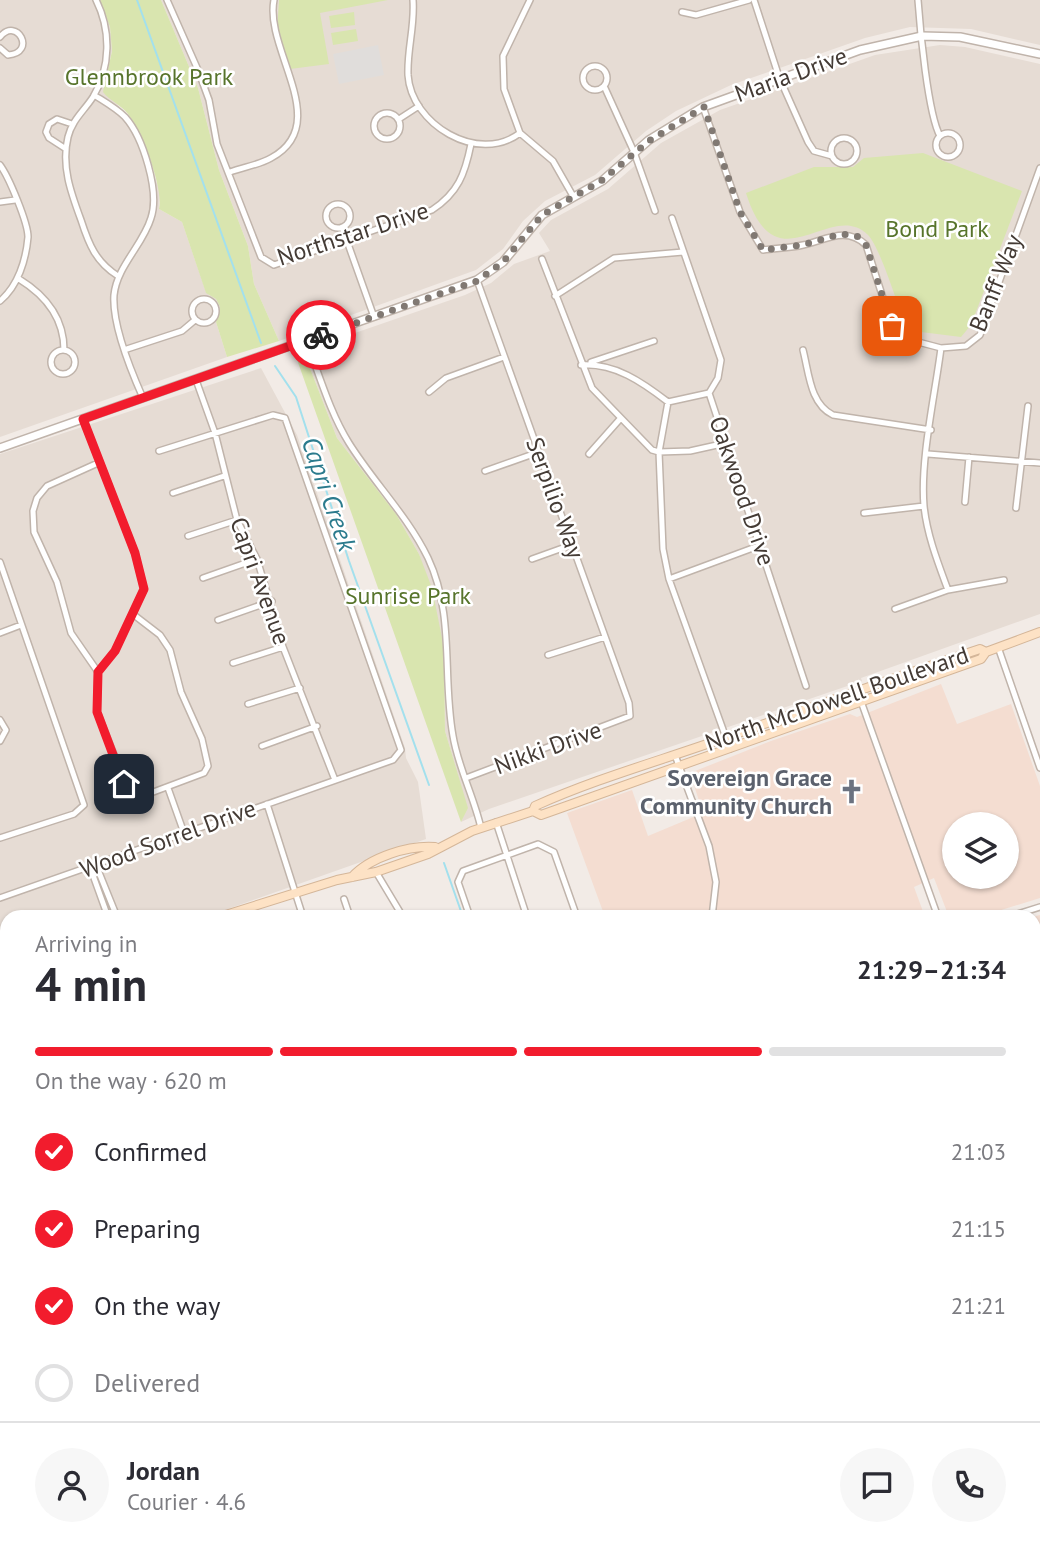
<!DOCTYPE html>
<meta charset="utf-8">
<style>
:root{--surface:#fff;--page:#f7f7f7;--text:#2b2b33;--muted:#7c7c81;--line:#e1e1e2;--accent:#f21c2d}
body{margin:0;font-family:"PT Sans",sans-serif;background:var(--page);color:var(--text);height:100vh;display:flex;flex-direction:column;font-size:26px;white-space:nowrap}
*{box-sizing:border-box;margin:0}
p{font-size:23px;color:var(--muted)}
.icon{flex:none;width:38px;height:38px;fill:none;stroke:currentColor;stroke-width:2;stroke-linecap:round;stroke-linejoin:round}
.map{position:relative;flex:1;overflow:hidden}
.side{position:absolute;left:0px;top:910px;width:1041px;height:653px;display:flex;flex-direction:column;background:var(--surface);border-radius:21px 21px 0 0;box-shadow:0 2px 5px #0004}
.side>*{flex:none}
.fabs{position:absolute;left:942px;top:812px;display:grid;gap:14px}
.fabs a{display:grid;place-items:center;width:77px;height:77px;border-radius:50%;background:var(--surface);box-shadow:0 2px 5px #0004;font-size:35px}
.pin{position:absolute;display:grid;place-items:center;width:60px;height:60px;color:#fff;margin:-30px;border-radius:14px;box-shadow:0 4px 10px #0006}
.courier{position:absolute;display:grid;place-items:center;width:70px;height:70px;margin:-35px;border:5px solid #f21c2d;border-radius:50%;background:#fff;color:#222;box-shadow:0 2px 9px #0007}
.overview em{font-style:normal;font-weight:700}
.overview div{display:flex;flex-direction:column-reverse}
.overview{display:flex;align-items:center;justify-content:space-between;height:119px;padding:0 35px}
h1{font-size:46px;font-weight:700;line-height:52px}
.bar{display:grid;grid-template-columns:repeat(4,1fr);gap:10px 7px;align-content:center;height:84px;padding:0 35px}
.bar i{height:9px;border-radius:5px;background:var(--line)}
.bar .active{background:var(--accent)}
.bar p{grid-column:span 4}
.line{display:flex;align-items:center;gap:18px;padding:0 35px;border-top:2px solid var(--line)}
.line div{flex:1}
.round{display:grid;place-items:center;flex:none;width:74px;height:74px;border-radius:37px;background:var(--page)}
ol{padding:0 35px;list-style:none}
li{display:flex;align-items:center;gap:21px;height:77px}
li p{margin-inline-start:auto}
li .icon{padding:7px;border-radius:50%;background:var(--accent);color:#fff;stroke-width:4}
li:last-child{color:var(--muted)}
li i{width:38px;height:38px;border:4px solid var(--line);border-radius:50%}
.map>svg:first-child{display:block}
.residential{fill:#e6dcd4}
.commercial{fill:#f4ddd1;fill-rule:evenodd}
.green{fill:#d9e5af}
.parking{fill:#e0dddb}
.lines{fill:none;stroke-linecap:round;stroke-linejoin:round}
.stream{stroke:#a3e0ed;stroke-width:2}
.minor-casing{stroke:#c0b4ab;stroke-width:8}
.tertiary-casing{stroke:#c0b4ab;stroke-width:10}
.secondary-casing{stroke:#d4b699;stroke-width:10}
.motorway-casing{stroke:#d8793a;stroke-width:12}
.minor{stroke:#fff;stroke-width:5}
.tertiary{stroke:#fff;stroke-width:7}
.secondary{stroke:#fde2c5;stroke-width:8}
.motorway{stroke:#f9a86a;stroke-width:10}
.rail{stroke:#959595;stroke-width:2;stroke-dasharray:9 9;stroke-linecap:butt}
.done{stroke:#817973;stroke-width:7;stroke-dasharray:0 12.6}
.route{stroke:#f21c2d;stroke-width:9}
.labels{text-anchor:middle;stroke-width:5;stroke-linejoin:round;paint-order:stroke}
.street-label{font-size:24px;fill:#443b35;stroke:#fff}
.park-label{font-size:24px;fill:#57742b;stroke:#fff}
.worship-label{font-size:24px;font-weight:bold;fill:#5b616d;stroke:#fff;text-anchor:end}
.water-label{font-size:26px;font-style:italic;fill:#2b7b8d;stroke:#fff}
</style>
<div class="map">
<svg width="1040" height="1562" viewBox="0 0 1040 1562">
<rect width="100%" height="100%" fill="#f2ebe6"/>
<path class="residential" d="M0,0H100L110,27L112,51L103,87L136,127L160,191L159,209L182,222L206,292L216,299L220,307L216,322L227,357L0,437Z
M161,0H1040V45L971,29L910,27L865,38L731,85L676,111L646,131L595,175L545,201L523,221L503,249L476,270L279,341L254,284L248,246L219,170L198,88Z
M940,45L965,47L1040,64V614L861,678L862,681L489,809L461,822L467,808L445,731L444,648L419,554L396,514L337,438L306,358L297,353L465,295L491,283L514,264L550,251L539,233L551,220L608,189L661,143L720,110L875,55Z
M261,368L297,435L405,748L406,758L418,782L426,839L205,917H7V984L0,987V454Z"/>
<path class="commercial" d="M941,684L957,724L1011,704L1040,786V898L979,917H949L934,878L914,887L925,917H605L567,813L632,790L648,836L703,813L690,773L771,741L850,714L857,717ZM954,824H1006V877H954Z
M1040,915V993L1034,995L1032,917Z
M7,1085V1301L0,1283V1086Z"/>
<path class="green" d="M100,0H161L198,88L219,170L248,246L254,284L279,341L227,357L216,322L220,307L216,299L206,293L182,222L159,209C164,189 142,132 128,114C121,105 110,101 103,92L112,51L110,27Z
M279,0H388L320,13L329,64L290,69L277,31Z
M354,12L355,25L331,28L329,16Z
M356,29L358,41L333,45L331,33Z
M923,153L1022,191L971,325L961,337L913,331L905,325C898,306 880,247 868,235C830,198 776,289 746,193L814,167H853L864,158Z
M297,353L306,358L337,438L396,514L419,554L432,588L444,648L445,731L468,808L461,822L295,354Z
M1034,1165L1040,1167V1232L1034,1217Z
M1040,1366V1503L1034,1502V1370Z
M938,1556H1026V1562H939Z"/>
<path class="parking" d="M378,45L384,75L339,84L333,54Z
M259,1556H442L444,1562H260Z
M465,1556H516L505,1562H467Z"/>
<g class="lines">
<path class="stream" d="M137,0L261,343
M275,366L296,397L349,561L429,785
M444,863L463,917"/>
<defs>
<path id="minor" d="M96,0C111,30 111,67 93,97C84,111 72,120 68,137C61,166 71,193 81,220C89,245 96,262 118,276
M167,0L198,70L209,100L217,144L261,257L274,265L432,210C458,193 465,174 471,144
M413,0C415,26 407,49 408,75C411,124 478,165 520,133
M530,0L503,56L504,89L520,133L553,161L573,196
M754,0L779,77L808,142L814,151L832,156
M918,0C920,29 928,114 940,136
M682,12L696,15L749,0
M0,37C17,16 37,53 8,55L0,48
M583 78a12 12 0 1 1 24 0a12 12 0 1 1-24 0Z
M604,86L634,152L655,211
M94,95C105,102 116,108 125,117C143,137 160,192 151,218C143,245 117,266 114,295C112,324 131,371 143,398
M703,107L740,212L763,250C776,248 790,248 803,245C826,240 846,226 866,245L892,326L903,338L941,348L966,346L980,335L1040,168
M374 126a13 13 0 1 1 26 0a13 13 0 1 1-26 0Z
M399,119L419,106
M936 145a12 12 0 1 1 24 0a12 12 0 1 1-24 0Z
M831 151a13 13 0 1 1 26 0a13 13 0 1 1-26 0Z
M66,149L49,138L46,132L49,124L57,119L72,124
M0,165C9,177 28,223 28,237C26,260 18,286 0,301
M230,172C243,167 259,165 271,158C334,124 264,50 274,0
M0,202L15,200
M326 216a12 12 0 1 1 24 0a12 12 0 1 1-24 0Z
M672,218L721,360L718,378L709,393L806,686
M342,227L374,317
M542,259L592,388L652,450L659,452L663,549L669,579L730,749
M19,279C45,295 64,318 64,350
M555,296L614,258L683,252
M192 311a12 12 0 1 1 24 0a12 12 0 1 1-24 0Z
M306,340C319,374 330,413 349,443C374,483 407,515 428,558C455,615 442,676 453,736C458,767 474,797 481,828
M941,348C935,395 920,460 924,506C927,535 938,563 948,590
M127,349L182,331L195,320
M803,350C809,373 810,404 833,415L931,430
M51 362a12 12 0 1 1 24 0a12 12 0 1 1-24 0Z
M591,362L654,341
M581,365C615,363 642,382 668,402L709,393
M196,380L215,433L237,520L257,559L283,647L335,780
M429,392L446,378L504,357
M668,402L659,452L690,451L726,443
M83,419L135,553L144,589L115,651L98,672L97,712L130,795L140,797L204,773L208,766L202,739L181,692L170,650L160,635L134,615
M589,454L620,419
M928,454L1040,463
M98,463L47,486L37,498L33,511L34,532L57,582L71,633L98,672
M485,471L539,452
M173,493L224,476
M965,502L969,457
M1016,508L1028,406
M864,513L924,506
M188,536L237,520
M532,559L571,545
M0,562L84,805L74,814L0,838
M203,578L257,559
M669,579L761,545
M895,609L948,590L1004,580
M218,620L272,601
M0,633L21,625
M998,647L1040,768
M548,655L605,637
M233,663L283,647
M857,690L938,917
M248,704L300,688
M0,720L6,730L0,741
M262,746L317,726
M675,755L709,846L716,882L712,917
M466,778L630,716L629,703C578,562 528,422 477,280
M168,788L184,833
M267,804L303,917
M496,822L527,917
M96,865L117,917
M90,867L108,917
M376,872L403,917
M0,898L393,760L401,750L285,418L273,415L159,451
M344,899L350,917
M470,917L458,882L463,871L538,844L554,852L577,917
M1008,917L1040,907
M453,1556L455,1562"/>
<path id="tertiary" d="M0,448L477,280L503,262L542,215L602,181L649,140L703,107L860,50L922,36L960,37L1040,54"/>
<path id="secondary" d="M533,811L541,815L981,659L986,652
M352,877C370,857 409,845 435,847
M219,917L337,880L376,872L428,854L472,831L533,811L535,806C597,778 663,760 727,737C811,708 895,677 980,649L986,652L1040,632
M0,999L7,996"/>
<path id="motorway" d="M1034,1028L1040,1026
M1034,1051L1040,1049
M0,1397L7,1395
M0,1419L7,1417"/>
</defs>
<use href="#minor" class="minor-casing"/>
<use href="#tertiary" class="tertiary-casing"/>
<use href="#secondary" class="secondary-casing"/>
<use href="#motorway" class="motorway-casing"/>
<use href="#minor" class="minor"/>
<use href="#tertiary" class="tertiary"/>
<use href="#secondary" class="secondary"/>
<use href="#motorway" class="motorway"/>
<path class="rail" d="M0,1075H7
M1034,1124L1040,1127"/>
</g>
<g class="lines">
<path class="done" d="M321,335L477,281L503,262L542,215L601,181L649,141L704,107L740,212L763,250L802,245L841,234L857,236L866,245L892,326"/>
<path class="route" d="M124,784L97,712L98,672L115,651L144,589L135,553L83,419L321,335"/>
</g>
<defs>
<symbol id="church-bare" viewBox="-9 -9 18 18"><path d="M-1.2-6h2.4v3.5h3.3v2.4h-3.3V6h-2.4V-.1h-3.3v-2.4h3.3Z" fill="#6b7280" stroke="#fff" stroke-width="2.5" paint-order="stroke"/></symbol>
</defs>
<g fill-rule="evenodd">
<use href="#church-bare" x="834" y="774" width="35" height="35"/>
</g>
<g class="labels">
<g class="street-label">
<text transform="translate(791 75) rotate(-20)" y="8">Maria Drive</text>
<text transform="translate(353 234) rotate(-18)" y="8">Northstar Drive</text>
<text transform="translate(996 283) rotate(-68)" y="8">Banff Way</text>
<text transform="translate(742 491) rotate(71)" y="8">Oakwood Drive</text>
<text transform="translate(555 498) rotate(70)" y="8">Serpilio Way</text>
<text transform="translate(260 581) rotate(70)" y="8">Capri Avenue</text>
<text transform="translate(837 699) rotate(-19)" y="8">North McDowell Boulevard</text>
<text transform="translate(548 748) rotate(-20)" y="8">Nikki Drive</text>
<text transform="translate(168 839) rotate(-20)" y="8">Wood Sorrel Drive</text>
</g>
<g class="park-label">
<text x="149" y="85">Glennbrook Park</text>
<text x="937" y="237">Bond Park</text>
<text x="408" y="604">Sunrise Park</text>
</g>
<g class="worship-label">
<text x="832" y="786">Sovereign Grace<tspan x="832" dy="28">Community Church</tspan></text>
</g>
<g class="water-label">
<text transform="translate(329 494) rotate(71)" y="9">Capri Creek</text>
</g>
</g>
</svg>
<div class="fabs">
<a><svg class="icon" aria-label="layers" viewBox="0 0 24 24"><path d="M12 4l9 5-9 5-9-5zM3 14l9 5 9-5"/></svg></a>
</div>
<div class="pin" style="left:892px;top:326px;background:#ea580c"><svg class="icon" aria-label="bag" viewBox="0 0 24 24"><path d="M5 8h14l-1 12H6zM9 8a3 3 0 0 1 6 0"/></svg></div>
<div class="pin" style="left:124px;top:784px;background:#1f2937"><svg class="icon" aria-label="home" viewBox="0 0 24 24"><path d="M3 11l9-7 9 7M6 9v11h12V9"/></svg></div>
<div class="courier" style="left:321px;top:335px"><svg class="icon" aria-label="bike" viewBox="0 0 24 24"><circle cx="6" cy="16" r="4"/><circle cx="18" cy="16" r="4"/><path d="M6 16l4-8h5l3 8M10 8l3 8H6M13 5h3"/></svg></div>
<section class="side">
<div class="overview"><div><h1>4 min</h1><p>Arriving in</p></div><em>21:29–21:34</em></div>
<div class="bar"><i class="active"></i><i class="active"></i><i class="active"></i><i></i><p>On the way · 620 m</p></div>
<ol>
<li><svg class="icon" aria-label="check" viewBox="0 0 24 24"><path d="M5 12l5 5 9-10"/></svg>Confirmed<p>21:03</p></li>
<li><svg class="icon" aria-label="check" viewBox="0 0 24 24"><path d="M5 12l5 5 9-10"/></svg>Preparing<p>21:15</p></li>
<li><svg class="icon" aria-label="check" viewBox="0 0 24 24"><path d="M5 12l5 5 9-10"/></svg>On the way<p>21:21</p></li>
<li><i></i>Delivered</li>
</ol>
<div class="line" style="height:126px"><a class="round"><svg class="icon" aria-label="person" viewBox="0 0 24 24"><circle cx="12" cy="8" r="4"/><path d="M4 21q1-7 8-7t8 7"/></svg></a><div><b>Jordan</b><p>Courier · 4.6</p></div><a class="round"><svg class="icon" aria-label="chat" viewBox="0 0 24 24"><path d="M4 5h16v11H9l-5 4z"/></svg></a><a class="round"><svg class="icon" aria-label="phone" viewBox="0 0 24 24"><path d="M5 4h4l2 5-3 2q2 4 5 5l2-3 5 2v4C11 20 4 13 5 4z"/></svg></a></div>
</section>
</div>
